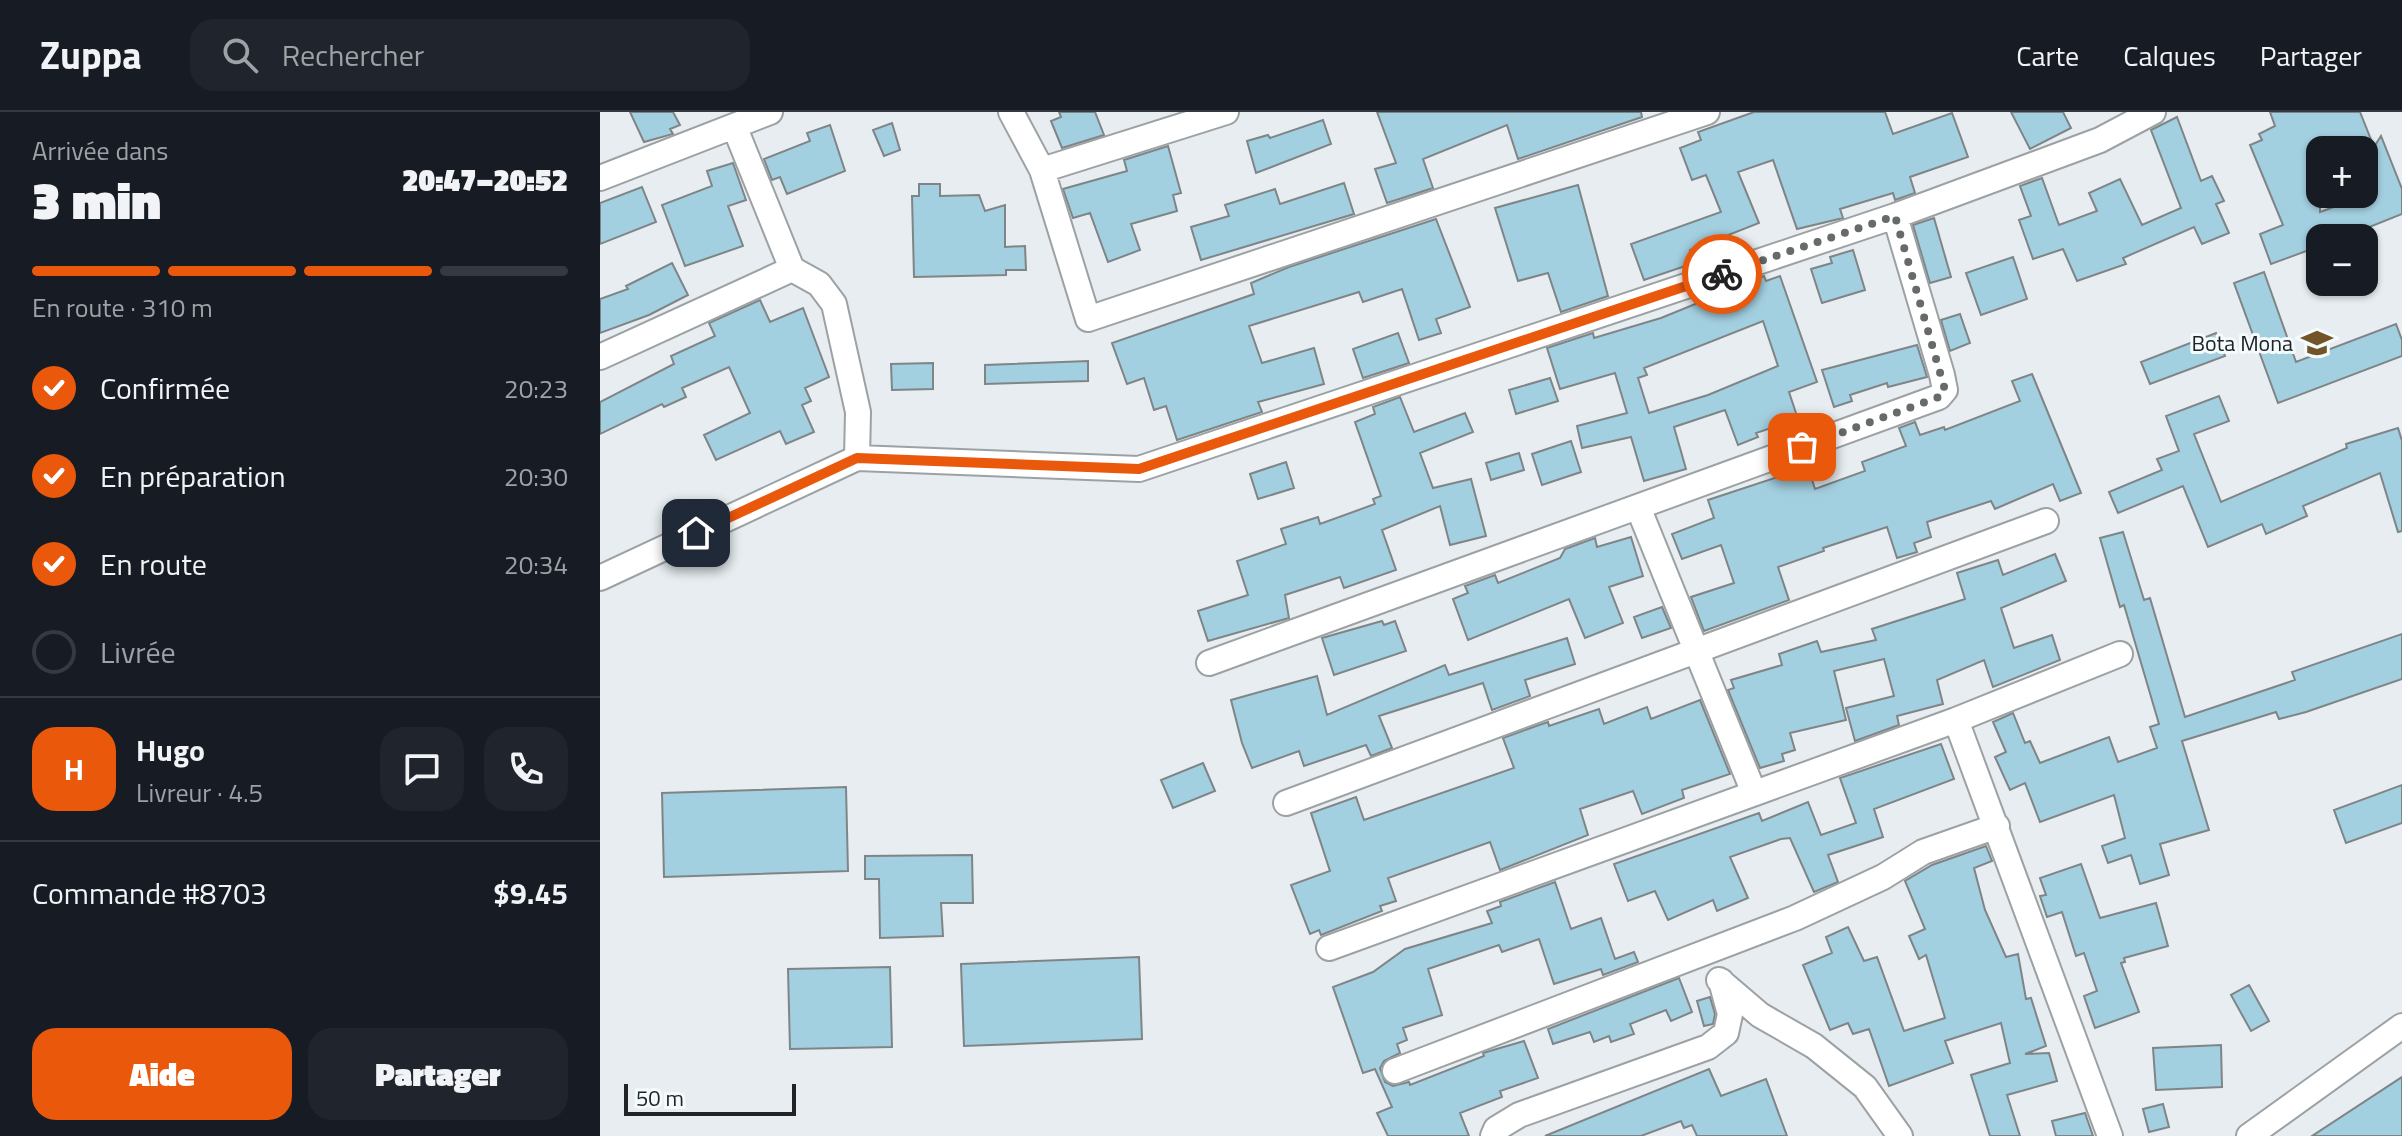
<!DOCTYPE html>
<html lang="fr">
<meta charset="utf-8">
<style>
:root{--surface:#171b24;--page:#20242c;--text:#f1f3f6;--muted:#9ea1a6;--line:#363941;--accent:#ea580c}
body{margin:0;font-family:"Titillium Web",sans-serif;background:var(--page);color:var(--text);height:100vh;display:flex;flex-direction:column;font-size:30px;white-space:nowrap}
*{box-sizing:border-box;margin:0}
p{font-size:26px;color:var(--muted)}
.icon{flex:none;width:44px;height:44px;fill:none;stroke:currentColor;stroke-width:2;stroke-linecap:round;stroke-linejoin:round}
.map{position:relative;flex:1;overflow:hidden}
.drawer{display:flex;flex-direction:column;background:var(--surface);width:600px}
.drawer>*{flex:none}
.fabs{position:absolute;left:1706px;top:24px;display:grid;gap:16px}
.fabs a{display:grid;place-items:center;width:72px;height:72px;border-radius:16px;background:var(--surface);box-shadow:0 2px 6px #0004;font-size:40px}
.scale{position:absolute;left:24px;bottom:20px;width:172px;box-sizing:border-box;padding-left:8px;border:4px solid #212324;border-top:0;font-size:22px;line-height:28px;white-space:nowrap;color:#212324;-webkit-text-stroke:6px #f4fbfd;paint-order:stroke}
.pin{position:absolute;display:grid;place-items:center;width:68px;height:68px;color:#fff;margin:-34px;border-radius:16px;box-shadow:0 4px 12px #0006}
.courier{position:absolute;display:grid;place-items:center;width:80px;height:80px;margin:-40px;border:6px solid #ea580c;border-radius:50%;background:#fff;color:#222;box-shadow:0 2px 10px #0007}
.overview em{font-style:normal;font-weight:800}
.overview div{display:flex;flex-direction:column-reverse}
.overview{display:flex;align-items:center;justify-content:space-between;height:136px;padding:0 32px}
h1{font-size:52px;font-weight:800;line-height:60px}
.bar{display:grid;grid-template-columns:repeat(4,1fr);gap:12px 8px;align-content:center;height:96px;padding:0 32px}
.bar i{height:10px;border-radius:6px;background:var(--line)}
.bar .active{background:var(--accent)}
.bar p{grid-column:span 4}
.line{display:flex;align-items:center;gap:20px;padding:0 32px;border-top:2px solid var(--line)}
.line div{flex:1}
.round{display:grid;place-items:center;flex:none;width:84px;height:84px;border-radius:24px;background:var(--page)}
ol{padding:0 32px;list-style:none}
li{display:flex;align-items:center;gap:24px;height:88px}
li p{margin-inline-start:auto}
li .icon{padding:8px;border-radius:50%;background:var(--accent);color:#fff;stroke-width:4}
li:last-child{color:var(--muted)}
li i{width:44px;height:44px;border:4px solid var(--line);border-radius:50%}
.cta{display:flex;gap:16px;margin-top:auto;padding:16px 32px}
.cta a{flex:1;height:92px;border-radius:24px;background:var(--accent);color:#fff;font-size:32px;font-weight:800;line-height:92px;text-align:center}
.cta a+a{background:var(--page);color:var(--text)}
header{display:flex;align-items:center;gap:48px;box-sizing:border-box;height:112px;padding:0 40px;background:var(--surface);border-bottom:2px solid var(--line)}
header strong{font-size:38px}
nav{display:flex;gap:44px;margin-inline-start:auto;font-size:28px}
.search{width:560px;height:72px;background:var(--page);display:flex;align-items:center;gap:20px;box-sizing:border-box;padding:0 28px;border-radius:24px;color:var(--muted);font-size:30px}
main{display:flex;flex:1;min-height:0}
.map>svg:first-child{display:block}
.building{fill:#a3d0e1;stroke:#7f8587;stroke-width:2;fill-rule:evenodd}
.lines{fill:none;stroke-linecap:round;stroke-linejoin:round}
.minor-casing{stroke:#9ca2a4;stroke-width:28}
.minor{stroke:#fff;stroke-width:24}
.done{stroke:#666a6b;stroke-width:8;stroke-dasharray:0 14.4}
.route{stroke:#ea580c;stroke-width:10}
.labels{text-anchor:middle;stroke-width:6;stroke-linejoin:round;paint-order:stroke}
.poi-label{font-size:22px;fill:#212324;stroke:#f4fbfd;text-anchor:end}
</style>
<header>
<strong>Zuppa</strong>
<div class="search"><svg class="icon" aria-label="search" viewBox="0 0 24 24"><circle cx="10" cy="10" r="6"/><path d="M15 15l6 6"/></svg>Rechercher</div>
<nav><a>Carte</a><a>Calques</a><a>Partager</a></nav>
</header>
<main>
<section class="drawer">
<div class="overview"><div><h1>3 min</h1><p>Arrivée dans</p></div><em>20:47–20:52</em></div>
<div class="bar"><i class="active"></i><i class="active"></i><i class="active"></i><i></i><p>En route · 310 m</p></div>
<ol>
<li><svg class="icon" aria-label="check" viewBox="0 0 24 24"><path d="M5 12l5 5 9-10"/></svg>Confirmée<p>20:23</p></li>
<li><svg class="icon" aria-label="check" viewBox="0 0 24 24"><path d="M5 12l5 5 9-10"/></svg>En préparation<p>20:30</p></li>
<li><svg class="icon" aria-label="check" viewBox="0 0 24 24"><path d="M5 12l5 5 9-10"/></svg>En route<p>20:34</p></li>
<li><i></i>Livrée</li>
</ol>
<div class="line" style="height:144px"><b class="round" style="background:var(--accent);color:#fff">H</b><div><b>Hugo</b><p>Livreur · 4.5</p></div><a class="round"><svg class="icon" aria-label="chat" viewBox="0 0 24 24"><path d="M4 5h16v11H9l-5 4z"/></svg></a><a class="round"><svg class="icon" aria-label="phone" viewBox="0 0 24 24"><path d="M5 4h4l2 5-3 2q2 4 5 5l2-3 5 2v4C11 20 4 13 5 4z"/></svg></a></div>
<div class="line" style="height:104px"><div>Commande #8703</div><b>$9.45</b></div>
<div class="cta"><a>Aide</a><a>Partager</a></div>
</section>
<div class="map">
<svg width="1802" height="1024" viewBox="0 0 1802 1024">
<rect width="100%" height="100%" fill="#e7edf0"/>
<path class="building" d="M30,0H73L80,13L70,17L73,22L44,30Z
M459,0H495L504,23L462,36L451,9L461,5Z
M777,0H1041L1042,5L918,47L907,13L823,47L833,76L787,91L775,57L796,51Z
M1154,0H1285L1293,22L1352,1L1368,45L1310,65L1315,81L1295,88L1293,81L1240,97L1243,106L1197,117L1173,48L1138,60L1159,111L1090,138L1094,151L1044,168L1031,132L1121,100L1106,63L1092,68L1080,36L1101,28L1098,20Z
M1411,0H1463L1471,16L1430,37Z
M1670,0H1760L1774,35L1781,24L1802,77V102L1742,126H1720V134L1671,152L1660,122L1683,113L1650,33L1662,28L1659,22L1675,14ZM1720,38H1764V84L1720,100Z
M1577,5L1601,69L1612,64L1624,89L1616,92L1629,121L1602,132L1594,115L1523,146L1526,152L1477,169L1463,137L1433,147L1419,108L1431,104L1420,74L1442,66L1459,113L1497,99L1489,81L1520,67L1542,113L1581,96L1551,18Z
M723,8L731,32L656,61L647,29L668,23L670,26Z
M292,11L300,38L284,44L273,18Z
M230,13L245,59L187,82L180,65L172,68L164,47L210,29L207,21Z
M568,34L581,81L573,83L577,99L531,112L540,138L508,150L490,101L473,106L463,77L527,59L524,48Z
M133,51L146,88L128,94L143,134L85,154L62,93L112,74L107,59Z
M744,71L754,102L601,148L591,115L629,104L625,93L675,77L680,92Z
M319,72H340V84L379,83L385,99L405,93V135L425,134L426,158H406V163L314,165L312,84H319Z
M978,73L1008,184L961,200L948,161L918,169L895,96Z
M42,75L56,110L0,132V91Z
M1334,106L1351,165L1330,171L1313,113Z
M836,107L870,195L836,207L841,221L819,228L802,177L763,190L759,180L649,214L662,251L714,236L724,272L658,290L662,300L577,328L566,294L554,298L544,266L527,272L512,231L654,182L651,171L689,155Z
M1253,138L1265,178L1222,191L1211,157L1232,151L1230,145Z
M1413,145L1427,187L1381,203L1366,161Z
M72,151L88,183L49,203L0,221V187L28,177L26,174Z
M1664,160L1696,250L1796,212L1802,228V244L1678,291L1634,171Z
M1164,164L1166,169L1180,164L1217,270L1189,280L1198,307L1156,321L1158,325L1138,333L1125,298L1074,315L1086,357L1044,369L1031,325L982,336L977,314L1027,301L1015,261L960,277L947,236L993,221L994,226L1061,206ZM1163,209L1178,254L1108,283L1049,301L1038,266L1047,263L1044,256Z
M160,188L170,210L203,196L229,265L205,276L211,289L202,293L214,320L186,332L180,319L116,348L104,323L150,301L129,255L82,276L86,285L64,295L62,292L0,322V290L74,252L71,244L115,224L109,211Z
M1360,202L1370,231L1350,239L1341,208Z
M798,221L809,251L763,266L753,237Z
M1616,221L1625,244L1550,272L1541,250Z
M1317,233L1327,265L1288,275L1287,271L1250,283L1252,289L1234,295L1222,258Z
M488,249V269L385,272V253Z
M333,251V277L292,278L291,252Z
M1432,262L1481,381L1460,389L1453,372L1395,397L1391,389L1327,410L1331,425L1314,431L1317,440L1297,446L1287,415L1223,436L1224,439L1178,455L1189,488L1104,519L1091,485L1134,471L1121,433L1082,447L1072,422L1114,406L1108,388L1208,355L1215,377L1265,359L1262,350L1306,334L1299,316L1315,310L1320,323L1344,315L1345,318L1420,289L1412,269Z
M950,266L958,289L916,302L909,278Z
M1619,284L1629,309L1594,322L1621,390L1747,336L1746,332L1798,316L1802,329V419L1798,420L1780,361L1703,394L1707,404L1666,422L1662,412L1608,435L1583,374L1518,401L1509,380L1562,358L1557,347L1579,339L1566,304Z
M800,285L814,320L865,301L873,320L820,341L833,376L871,367L886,424L850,433L840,394L782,418L796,458L744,476L740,465L685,483L689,506L608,529L598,499L648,483L637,449L686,432L681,417L718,405L720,412L775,392L773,387L781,384L755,310L775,302L773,295Z
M971,329L981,360L942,373L932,342Z
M919,341L924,358L891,368L886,351Z
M686,350L694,376L658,387L650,362Z
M1523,420L1544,488L1550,486L1585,605L1695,568L1692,560L1802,522V567L1706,600L1679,607L1676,600L1582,629L1609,718L1560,732L1569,763L1540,772L1531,743L1508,751L1502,734L1525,726L1514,683L1440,710L1425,671L1410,678L1395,645L1406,640L1393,610L1413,601L1425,631L1430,629L1440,651L1509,625L1518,650L1557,636L1550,615L1559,612L1524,493L1520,495L1500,426Z
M1031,425L1043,464L1009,475L1023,511L985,526L969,487L868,528L853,487L868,481L865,474L895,463L898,471L960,446L965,437L995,426L997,435Z
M1455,442L1466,469L1401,496L1414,536L1452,523L1460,548L1393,575L1384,548L1337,568L1343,592L1297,604L1299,613L1255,629L1246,596L1294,584L1284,547L1234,559L1246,608L1190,621L1195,638L1182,642L1184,649L1160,656L1128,578L1134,576L1131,568L1182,553L1179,542L1217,529L1221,540L1276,528L1272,517L1365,487L1357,461L1398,448L1403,463Z
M1062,495L1071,516L1042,526L1034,505Z
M782,509L784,513L795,509L806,539L734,563L722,526Z
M967,526L975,552L925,568L930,584L892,598L883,571L779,604L792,636L771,644L766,633L704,654L699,639L652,656L642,631L631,588L717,564L727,603L845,553L849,563Z
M1100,588L1130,662L1082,678L1084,686L1042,702L1033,679L980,697L988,723L900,758L890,730L788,766L796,789L780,794L782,799L721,823L719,818L710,822L691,773L730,759L711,701L756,685L764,708L914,656L903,626L939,613L948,610L949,614L999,597L1004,612L1047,595L1051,607Z
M1341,632L1354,667L1274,697L1283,725L1228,743L1238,770L1214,780L1190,726L1181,727L1130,745L1148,786L1117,799L1113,788L1068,808L1055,779L1028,789L1014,752L1159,701L1162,709L1208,690L1221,723L1256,711L1240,666Z
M603,651L615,679L573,696L561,668Z
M1802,673V711L1746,731L1734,698Z
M246,675L248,759L64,765L62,681Z
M1386,734L1392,749L1374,756L1385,798L1406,845L1418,842L1426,887L1431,886L1446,934L1425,942L1449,941L1457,969L1407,983L1420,1024H1390L1371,963L1410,951L1401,911L1345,929L1353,951L1289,974L1269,917L1253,922L1248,911L1230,918L1203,853L1232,841L1226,825L1248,815L1264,849L1277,845L1304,919L1345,906L1326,843L1319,847L1309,824L1325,817L1305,769L1332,753Z
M372,743L373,791H341L343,824L280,826L279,767H265V744Z
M1481,752L1500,806L1556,791L1568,834L1524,846L1525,850L1521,851L1539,900L1495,916L1484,884L1497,879L1484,841L1476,844L1462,800L1447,805L1440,784L1446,783L1440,766Z
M955,770L971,817L1001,806L1015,847L1034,840L1038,850L1003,863L1001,857L954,872L939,827L902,840L899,833L828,857L842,903L803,916L807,928L797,932L800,941L784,949L780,956L785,970L793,974L809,970L810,973L884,944L883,941L924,929L938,966L900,979L902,985L860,1001L869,1024H788L777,1001L792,995L775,957L763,961L733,875L773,860L805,837L892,811L887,799L901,794L900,790Z
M539,845L542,927L364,934L361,852Z
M290,855L292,935L190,937L188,857Z
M1079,866L1092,900L1071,909L1066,898L1030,912L1034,922L1011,930L1009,924L994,930L990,920L953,932L948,917Z
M1649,873L1669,909L1651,919L1631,883Z
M1110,885L1115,902L1113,912L1104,914L1097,889Z
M1621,933L1622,975L1556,978L1553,936Z
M1109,957L1121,984L1166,967L1187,1024H1097L1092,1013L1084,1016L1081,1009L1041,1024H945Z
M1802,965V1024H1712Z
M1563,992L1569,1015L1549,1020L1543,997Z
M1485,1001L1493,1024H1456L1452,1009Z"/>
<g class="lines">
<defs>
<path id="minor" d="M411,0L442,58L488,207L1107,0
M135,16L192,157L219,172L234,192L258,300L257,346
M442,58L626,0
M0,66L170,0
M0,245L192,157
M1038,395L1154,681
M0,466L257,346L539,357L1295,104L1500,28L1553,0
M609,551L1339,285L1345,278L1342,263L1295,104
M1356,608L1510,1024
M686,691L1446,409
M729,836L1356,608L1520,542
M1119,868L1160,903L1214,934L1265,975L1300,1024
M795,959L1195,806L1283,765L1323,740L1397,714
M893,1024L896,1017L919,1003L1108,935L1126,921L1130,902L1121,869
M1649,1024L1802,914"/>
</defs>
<use href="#minor" class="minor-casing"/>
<use href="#minor" class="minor"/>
</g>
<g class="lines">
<path class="done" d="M1122,162L1295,104L1345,278L1339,285L1202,335"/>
<path class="route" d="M96,421L257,346L539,357L1122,162"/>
</g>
<defs>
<symbol id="university-bare" viewBox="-9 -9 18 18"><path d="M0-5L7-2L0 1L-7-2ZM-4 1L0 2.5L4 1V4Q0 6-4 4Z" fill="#725428" stroke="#f4fbfd" stroke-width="2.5" paint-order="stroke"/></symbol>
</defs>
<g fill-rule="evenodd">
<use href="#university-bare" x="1695" y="209" width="44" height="44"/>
</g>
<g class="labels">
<g class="poi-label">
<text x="1693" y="239">Bota Mona</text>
</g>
</g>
</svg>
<div class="fabs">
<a>+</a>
<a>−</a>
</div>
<div class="scale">50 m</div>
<div class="pin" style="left:1202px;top:335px;background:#ea580c"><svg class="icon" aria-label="bag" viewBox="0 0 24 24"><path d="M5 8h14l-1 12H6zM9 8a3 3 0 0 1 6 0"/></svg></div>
<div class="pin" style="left:96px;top:421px;background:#1f2937"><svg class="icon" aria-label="home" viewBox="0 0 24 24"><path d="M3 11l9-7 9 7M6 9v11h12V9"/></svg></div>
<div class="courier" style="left:1122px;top:162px"><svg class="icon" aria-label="bike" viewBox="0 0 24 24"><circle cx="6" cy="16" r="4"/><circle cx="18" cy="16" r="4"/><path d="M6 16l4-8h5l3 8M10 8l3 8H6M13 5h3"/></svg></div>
</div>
</main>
